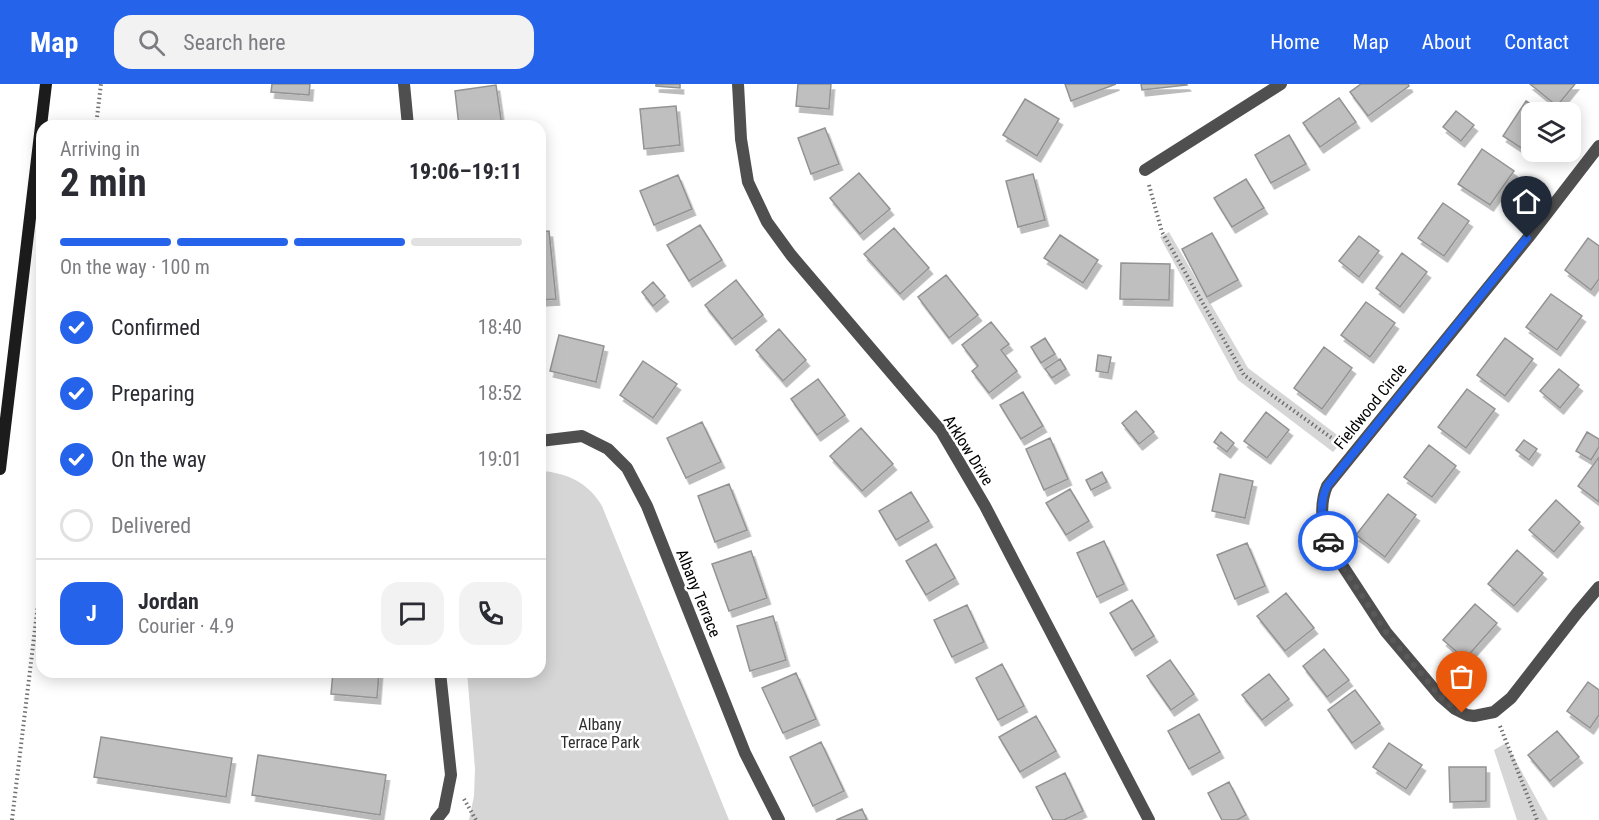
<!DOCTYPE html>
<meta charset="utf-8">
<style>
:root{--surface:#fff;--page:#f2f2f3;--text:#2b2b33;--muted:#7c7c81;--line:#e1e1e2;--accent:#2563eb}
body{margin:0;font-family:"Roboto Condensed",sans-serif;background:var(--page);color:var(--text);height:100vh;display:flex;flex-direction:column;font-size:22px;white-space:nowrap}
*{box-sizing:border-box;margin:0}
p{font-size:20px;color:var(--muted)}
.icon{flex:none;width:33px;height:33px;fill:none;stroke:currentColor;stroke-width:2;stroke-linecap:round;stroke-linejoin:round}
.map{position:relative;flex:1;overflow:hidden}
.sheet{position:absolute;left:36px;top:36px;width:510px;height:558px;display:flex;flex-direction:column;background:var(--surface);border-radius:18px;box-shadow:0 3px 15px #0003}
.sheet>*{flex:none}
.tools{position:absolute;left:1521px;top:18px;display:grid;gap:12px}
.tools a{display:grid;place-items:center;width:60px;height:60px;border-radius:12px;background:var(--surface);box-shadow:0 3px 15px #0003;font-size:30px}
.pin{position:absolute;display:grid;place-items:center;width:51px;height:51px;color:#fff;margin:-62px -26px;border-radius:50% 50% 50% 0;rotate:-45deg;box-shadow:0 0 6px #0007}
.pin .icon{rotate:45deg}
.courier{position:absolute;display:grid;place-items:center;width:60px;height:60px;margin:-30px;border:4px solid #2563eb;border-radius:50%;background:#fff;color:#222;box-shadow:0 2px 8px #0007}
.head em{font-style:normal;font-weight:700}
.head div{display:flex;flex-direction:column-reverse}
.head{display:flex;align-items:center;justify-content:space-between;height:102px;padding:0 24px}
h1{font-size:39px;font-weight:700;line-height:45px}
.bar{display:grid;grid-template-columns:repeat(4,1fr);gap:9px 6px;align-content:center;height:72px;padding:0 24px}
.bar i{height:8px;border-radius:4px;background:var(--line)}
.bar .selected{background:var(--accent)}
.bar p{grid-column:span 4}
.line{display:flex;align-items:center;gap:15px;padding:0 24px;border-top:2px solid var(--line)}
.line div{flex:1}
.round{display:grid;place-items:center;flex:none;width:63px;height:63px;border-radius:18px;background:var(--page)}
ol{padding:0 24px;list-style:none}
li{display:flex;align-items:center;gap:18px;height:66px}
li p{margin-inline-start:auto}
li .icon{padding:6px;border-radius:50%;background:var(--accent);color:#fff;stroke-width:4}
li:last-child{color:var(--muted)}
li i{width:33px;height:33px;border:3px solid var(--line);border-radius:50%}
header{display:flex;align-items:center;gap:36px;box-sizing:border-box;height:84px;padding:0 30px;background:var(--accent);color:#fff}
header strong{font-size:28px}
nav{display:flex;gap:33px;margin-inline-start:auto;font-size:21px}
.search{width:420px;height:54px;background:var(--page);display:flex;align-items:center;gap:15px;box-sizing:border-box;padding:0 21px;border-radius:18px;color:var(--muted);font-size:22px}
.map>svg:first-child{display:block}
.green{fill:#d6d6d6}
.building{fill:#bfbfbf;stroke:#939393;stroke-width:1.5;filter:url(#shadow)}
.lines{fill:none;stroke-linecap:round;stroke-linejoin:round}
.path{stroke:#717171;stroke-width:4;stroke-dasharray:1.5 3;stroke-linecap:butt}
.street{stroke:#4f4f4f;stroke-width:12}
.secondary{stroke:#1c1c1c;stroke-width:12}
.done{stroke:#595959;stroke-width:6;stroke-dasharray:0 10.8}
.route{stroke:#2563eb;stroke-width:8}
.labels{text-anchor:middle;stroke-width:5;stroke-linejoin:round;paint-order:stroke}
.street-label{font-size:16px;fill:#000;stroke:#fff}
.park-label{font-size:16px;fill:#2d2d2d;stroke:#fff}
</style>
<header>
<strong>Map</strong>
<div class="search"><svg class="icon" aria-label="search" viewBox="0 0 24 24"><circle cx="10" cy="10" r="6"/><path d="M15 15l6 6"/></svg>Search here</div>
<nav><a>Home</a><a>Map</a><a>About</a><a>Contact</a></nav>
</header>
<div class="map">
<svg width="1599" height="736" viewBox="0 0 1599 736">
<defs>
<filter id="shadow"><feDropShadow dx="3.5" dy="6" stdDeviation="0" flood-color="#0004"/></filter>
</defs>
<rect width="100%" height="100%" fill="#fff"/>
<path class="green" d="M1169,148L1248,284L1344,356L1333,368L1238,296L1160,153Z
M540,387C566,388 589,399 602,422L729,736H469L474,712L475,685L467,588H540Z
M1506,659L1548,736H1517L1494,666Z"/>
<path class="building" d="M272,0H310L309,11L271,8Z
M656,0H680V4L656,2Z
M798,0H831L829,25L796,22Z
M1065,0H1116L1071,17Z
M1141,0H1186L1187,1L1142,6Z
M1361,0H1408L1409,2L1368,32L1350,8Z
M1530,0H1575L1557,22Z
M496,1L502,42H459L455,7Z
M1339,14L1356,38L1320,63L1303,39Z
M1025,15L1059,35L1037,72L1003,51Z
M1526,17L1544,28H1532V68H1535L1532,71L1503,52Z
M676,22L680,61L644,65L640,25Z
M1456,27L1474,41L1461,57L1443,43Z
M286,39L331,42H286Z
M825,44L839,80L811,90L798,54Z
M1289,51L1306,80L1271,99L1255,71Z
M1482,65L1514,87L1490,121L1458,100Z
M859,89L890,125L860,150L830,114Z
M1033,90L1045,136L1018,143L1006,97Z
M678,91L692,125L654,141L640,107Z
M1246,95L1264,124L1232,143L1214,114Z
M1443,119L1469,137L1444,172L1418,154Z
M700,141L722,176L689,197L667,161Z
M894,144L929,184L900,210L864,170Z
M549,147L556,215L540,216V148Z
M1212,149L1238,196L1207,213L1182,165Z
M1060,151L1098,176L1083,199L1044,174Z
M1359,152L1379,167L1359,193L1339,177Z
M1588,154L1599,162V195L1591,206L1565,186Z
M1402,169L1427,188L1400,223L1376,204Z
M1121,179L1170,180L1169,216L1120,215Z
M946,191L978,231L949,254L918,213Z
M736,196L763,231L732,255L705,221Z
M653,198L665,212L653,222L642,208Z
M1551,210L1582,232L1557,266L1526,243Z
M1366,218L1395,239L1370,273L1341,251Z
M991,238L1009,260L1001,266L1017,287L989,309L972,287L978,282L962,261Z
M779,245L806,276L783,297L756,266Z
M559,251L604,262L596,298L550,287Z
M1045,254L1055,270L1041,279L1031,263Z
M1505,254L1533,275L1505,312L1477,291Z
M1324,263L1352,284L1322,325L1294,304Z
M1098,271L1111,273L1108,289L1096,287Z
M1060,275L1066,285L1052,294L1045,285Z
M643,277L677,300L653,334L620,311Z
M1559,285L1579,301L1560,324L1540,307Z
M818,295L845,331L817,351L791,315Z
M1467,305L1495,325L1466,364L1438,343Z
M1023,308L1043,342L1021,355L1000,321Z
M1136,327L1154,348L1139,360L1122,339Z
M1266,328L1289,346L1267,374L1244,357Z
M702,338L721,378L686,394L667,354Z
M861,344L893,380L862,407L830,372Z
M1221,348L1234,359L1227,368L1214,358Z
M1587,348L1599,355V363L1591,376L1576,367Z
M1050,354L1068,395L1044,406L1026,365Z
M1524,356L1537,365L1529,376L1516,366Z
M1429,361L1456,382L1432,413L1404,393Z
M1599,373V418L1578,402Z
M1102,388L1107,398L1091,406L1086,396Z
M1220,390L1253,397L1245,434L1212,427Z
M729,400L747,446L715,458L698,412Z
M1070,405L1089,437L1066,451L1046,419Z
M911,408L929,437L896,456L879,427Z
M1388,410L1416,431L1385,473L1356,451Z
M1556,416L1580,438L1554,468L1529,446Z
M1104,457L1124,500L1097,513L1077,469Z
M1247,459L1265,502L1235,515L1217,471Z
M936,460L955,494L926,511L906,477Z
M1517,466L1543,489L1514,522L1488,500Z
M751,467L767,514L729,527L712,480Z
M1286,509L1314,544L1285,567L1257,532Z
M1132,516L1154,552L1132,566L1110,529Z
M1475,520L1497,539L1465,575L1443,556Z
M967,521L984,558L952,573L934,536Z
M773,532L786,576L750,587L737,542Z
M1324,565L1349,596L1327,613L1303,582Z
M1170,576L1194,610L1171,626L1147,592Z
M1002,580L1024,622L998,636L976,594Z
M333,588H379L377,614L331,610Z
M796,589L816,635L783,649L762,604Z
M1269,590L1289,615L1262,636L1242,611Z
M1588,598L1599,606V631L1590,644L1567,627Z
M1355,606L1380,639L1352,659L1328,626Z
M1199,630L1220,668L1189,685L1168,647Z
M1036,632L1056,667L1020,688L999,653Z
M1557,647L1579,673L1550,697L1528,671Z
M101,653L232,674L226,713L94,693Z
M821,658L844,707L813,722L790,673Z
M1389,659L1422,681L1406,705L1373,683Z
M258,671L386,691L380,731L252,711Z
M1449,683H1486V717L1450,718Z
M1065,689L1083,727L1064,736H1053L1036,703Z
M1229,698L1246,731L1237,736H1222L1208,709Z
M862,725L867,736H836Z"/>
<g class="lines">
<path class="path" d="M96,42L101,0
M1149,101L1162,148L1244,291L1340,360
M1500,642L1537,736
M464,715L476,736
M12,736L42,487"/>
<path class="street" d="M404,0L408,42
M738,0L741,55L748,98L767,138L791,171L941,347L985,422L1149,736
M1599,62L1528,154L1327,402C1319,421 1322,442 1329,461L1386,548L1440,612L1455,625L1467,631L1474,632L1494,628L1511,614L1577,529L1599,503
M1145,86L1281,0
M540,357L582,352L608,365L627,384L647,422L745,669L779,736
M436,736L444,726L451,691L440,588"/>
<path class="secondary" d="M0,385L46,0"/>
</g>
<g class="lines">
<path class="done" d="M1328,457L1333,468L1386,548L1440,612L1446,618L1462,629"/>
<path class="route" d="M1328,457C1321,440 1319,419 1327,402L1527,154"/>
</g>
<g class="labels">
<g class="street-label">
<text transform="translate(1370 322) rotate(-51)" y="6">Fieldwood Circle</text>
<text transform="translate(969 366) rotate(58)" y="6">Arklow Drive</text>
<text transform="translate(699 509) rotate(68)" y="6">Albany Terrace</text>
</g>
<g class="park-label">
<text x="600" y="646">Albany<tspan x="600" dy="18">Terrace Park</tspan></text>
</g>
</g>
</svg>
<div class="tools">
<a><svg class="icon" aria-label="layers" viewBox="0 0 24 24"><path d="M12 4l9 5-9 5-9-5zM3 14l9 5 9-5"/></svg></a>
</div>
<div class="pin" style="left:1462px;top:629px;background:#ea580c"><svg class="icon" aria-label="bag" viewBox="0 0 24 24"><path d="M5 8h14l-1 12H6zM9 8a3 3 0 0 1 6 0"/></svg></div>
<div class="pin" style="left:1527px;top:154px;background:#1f2937"><svg class="icon" aria-label="home" viewBox="0 0 24 24"><path d="M3 11l9-7 9 7M6 9v11h12V9"/></svg></div>
<div class="courier" style="left:1328px;top:457px"><svg class="icon" aria-label="car" viewBox="0 0 24 24"><path d="M5 17H2v-5l4-1 3-4h7l3 4 3 1v5h-3M9 17h6M6 11h13"/><circle cx="7" cy="17" r="2"/><circle cx="17" cy="17" r="2"/></svg></div>
<section class="sheet">
<div class="head"><div><h1>2 min</h1><p>Arriving in</p></div><em>19:06–19:11</em></div>
<div class="bar"><i class="selected"></i><i class="selected"></i><i class="selected"></i><i></i><p>On the way · 100 m</p></div>
<ol>
<li><svg class="icon" aria-label="check" viewBox="0 0 24 24"><path d="M5 12l5 5 9-10"/></svg>Confirmed<p>18:40</p></li>
<li><svg class="icon" aria-label="check" viewBox="0 0 24 24"><path d="M5 12l5 5 9-10"/></svg>Preparing<p>18:52</p></li>
<li><svg class="icon" aria-label="check" viewBox="0 0 24 24"><path d="M5 12l5 5 9-10"/></svg>On the way<p>19:01</p></li>
<li><i></i>Delivered</li>
</ol>
<div class="line" style="height:108px"><b class="round" style="background:var(--accent);color:#fff">J</b><div><b>Jordan</b><p>Courier · 4.9</p></div><a class="round"><svg class="icon" aria-label="chat" viewBox="0 0 24 24"><path d="M4 5h16v11H9l-5 4z"/></svg></a><a class="round"><svg class="icon" aria-label="phone" viewBox="0 0 24 24"><path d="M5 4h4l2 5-3 2q2 4 5 5l2-3 5 2v4C11 20 4 13 5 4z"/></svg></a></div>
</section>
</div>
